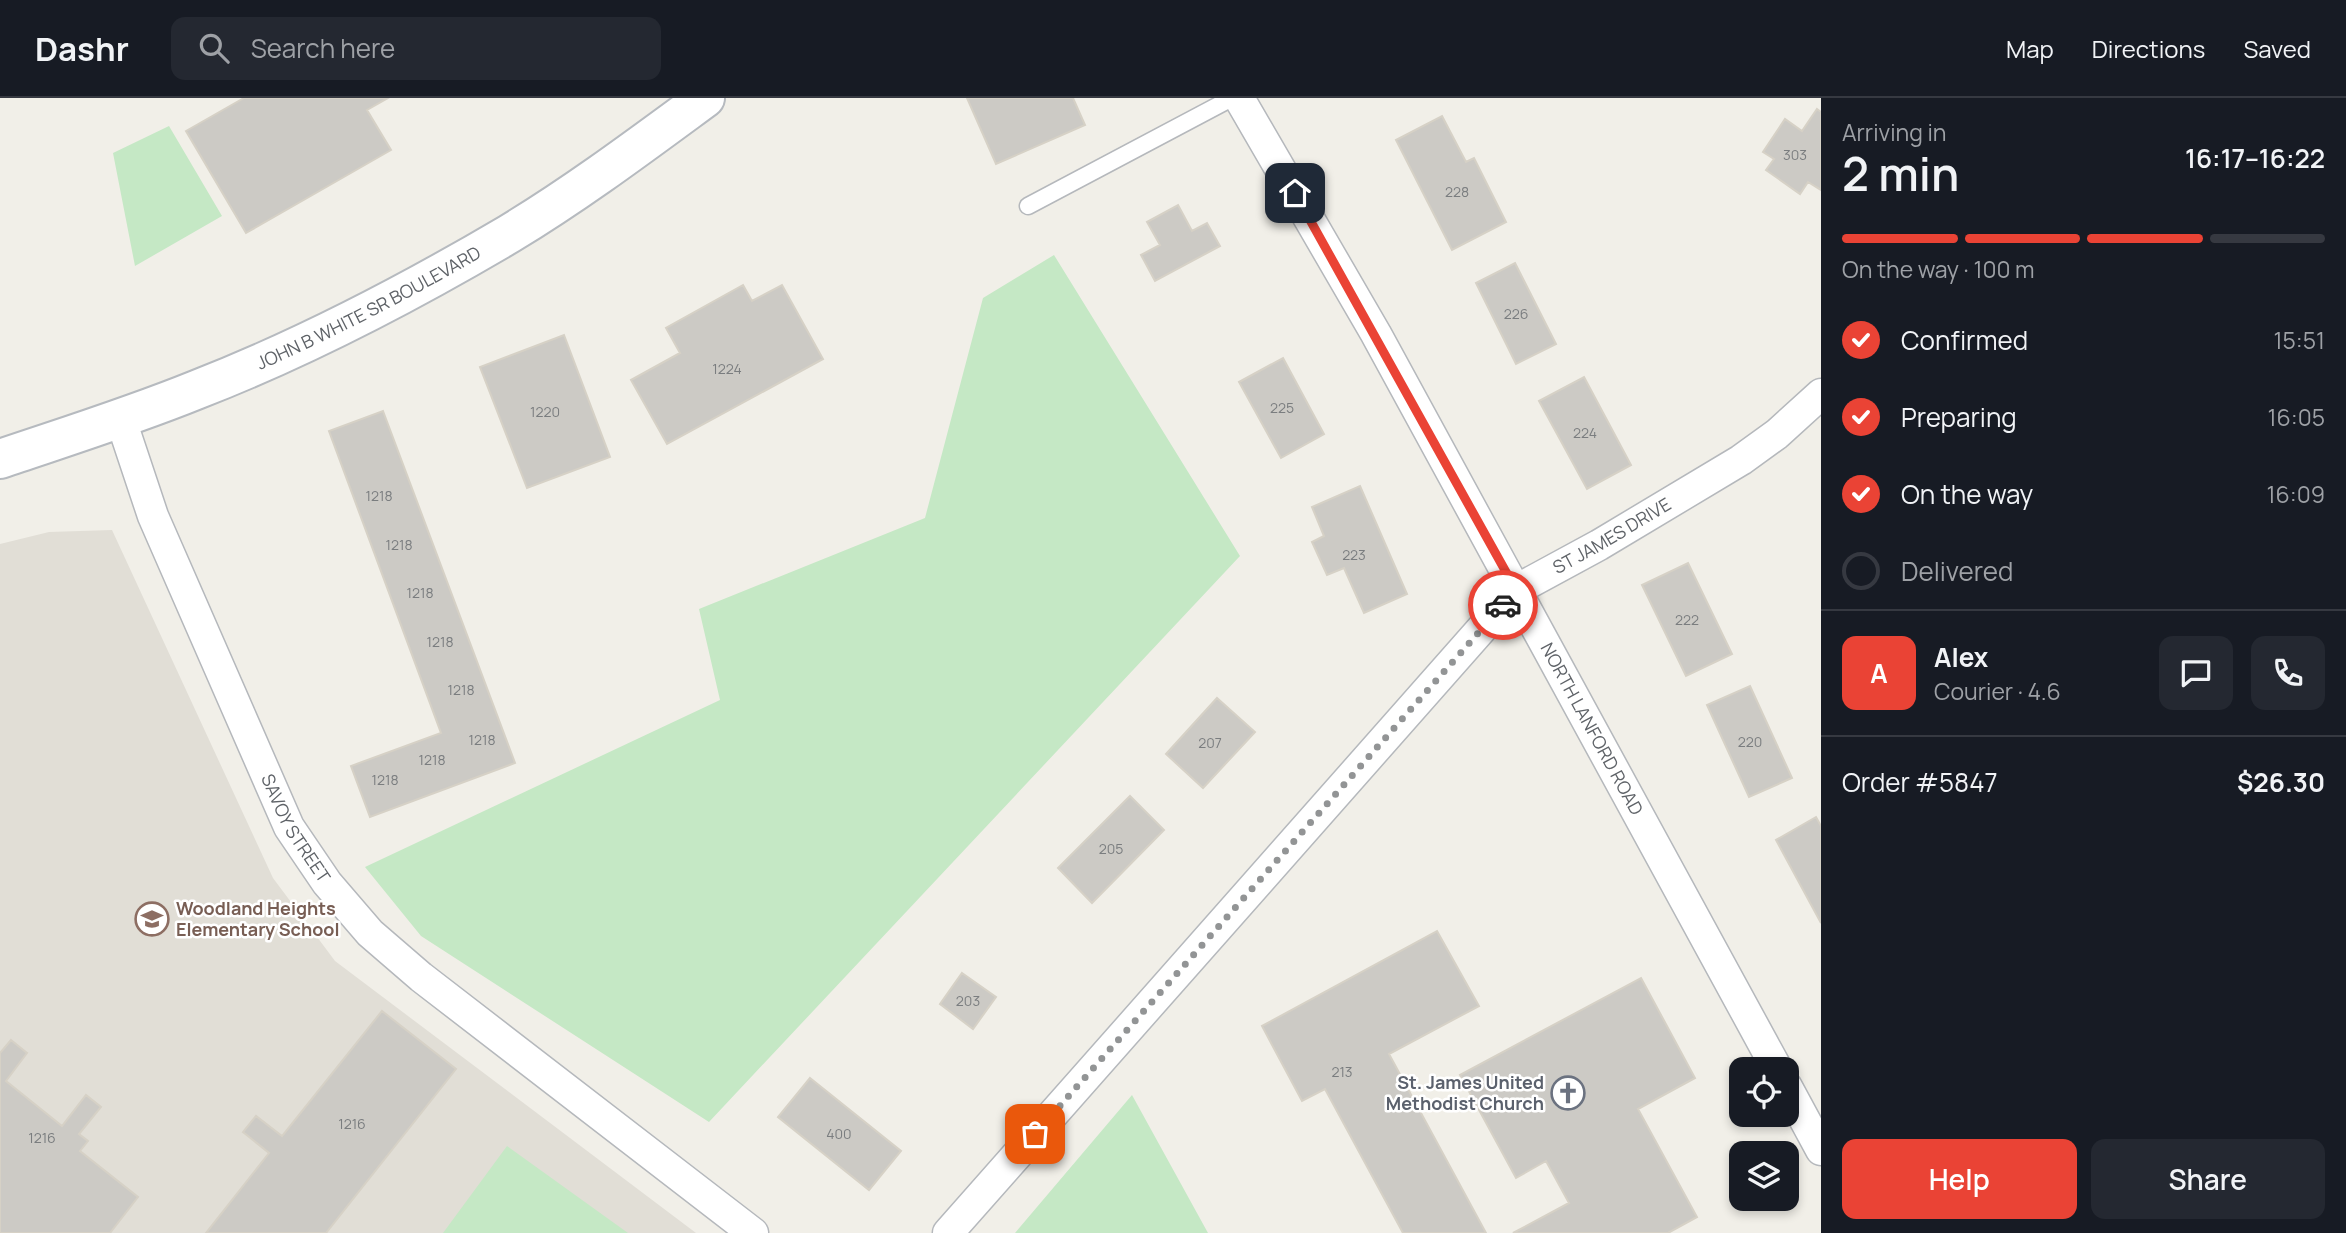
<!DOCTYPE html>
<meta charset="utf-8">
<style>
:root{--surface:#171b24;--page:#242831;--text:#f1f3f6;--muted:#9ea1a6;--line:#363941;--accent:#ea4335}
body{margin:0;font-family:Manrope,sans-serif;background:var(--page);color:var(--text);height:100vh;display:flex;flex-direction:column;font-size:26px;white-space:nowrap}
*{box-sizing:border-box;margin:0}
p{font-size:23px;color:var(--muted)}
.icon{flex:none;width:38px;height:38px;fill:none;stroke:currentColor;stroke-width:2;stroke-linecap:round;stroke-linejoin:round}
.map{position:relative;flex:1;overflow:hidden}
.details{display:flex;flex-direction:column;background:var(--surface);width:525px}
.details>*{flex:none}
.fabs{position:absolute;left:1729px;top:959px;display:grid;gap:14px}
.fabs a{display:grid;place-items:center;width:70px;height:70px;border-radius:14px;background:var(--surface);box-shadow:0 4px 10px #0003;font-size:35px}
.pin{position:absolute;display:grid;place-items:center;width:60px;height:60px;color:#fff;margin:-30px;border-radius:14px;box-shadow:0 4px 10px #0006}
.courier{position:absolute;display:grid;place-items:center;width:70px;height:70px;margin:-35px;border:5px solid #ea4335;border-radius:50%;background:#fff;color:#222;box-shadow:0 2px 9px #0007}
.head em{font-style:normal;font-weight:600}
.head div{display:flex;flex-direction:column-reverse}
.head{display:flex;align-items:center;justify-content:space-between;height:119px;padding:0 21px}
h1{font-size:46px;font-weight:600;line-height:52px}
.bar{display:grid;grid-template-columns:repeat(4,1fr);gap:10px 7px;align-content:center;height:84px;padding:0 21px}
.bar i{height:9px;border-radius:5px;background:var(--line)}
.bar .current{background:var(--accent)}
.bar p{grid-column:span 4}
.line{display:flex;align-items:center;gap:18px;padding:0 21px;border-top:2px solid var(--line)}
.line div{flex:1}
.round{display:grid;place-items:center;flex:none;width:74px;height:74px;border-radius:14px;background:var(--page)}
ol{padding:0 21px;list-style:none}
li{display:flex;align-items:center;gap:21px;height:77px}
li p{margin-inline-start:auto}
li .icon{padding:7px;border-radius:50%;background:var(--accent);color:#fff;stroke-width:4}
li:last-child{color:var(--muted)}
li i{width:38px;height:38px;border:4px solid var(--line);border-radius:50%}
.primary-button{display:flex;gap:14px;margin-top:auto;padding:14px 21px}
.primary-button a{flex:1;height:80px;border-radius:14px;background:var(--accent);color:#fff;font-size:28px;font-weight:600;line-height:80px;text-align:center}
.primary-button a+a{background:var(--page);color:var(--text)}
header{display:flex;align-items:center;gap:42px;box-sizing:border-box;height:98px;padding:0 35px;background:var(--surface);border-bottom:2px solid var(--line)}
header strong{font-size:33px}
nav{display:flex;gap:38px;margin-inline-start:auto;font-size:24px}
.search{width:490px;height:63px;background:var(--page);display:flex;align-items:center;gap:18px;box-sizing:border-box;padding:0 24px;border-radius:14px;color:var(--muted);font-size:26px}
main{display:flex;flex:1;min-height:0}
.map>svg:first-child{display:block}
.education{fill:#e1ded6}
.green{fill:#c5e8c5}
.building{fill:#cccac5;stroke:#d6d1c6;stroke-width:2}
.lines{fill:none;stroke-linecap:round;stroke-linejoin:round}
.lane-casing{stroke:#b5b8bc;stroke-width:19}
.street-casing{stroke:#b5b8bc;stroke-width:33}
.secondary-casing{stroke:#b6babf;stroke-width:42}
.lane{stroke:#fff;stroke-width:16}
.street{stroke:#fff;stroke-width:30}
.secondary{stroke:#fff;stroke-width:38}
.done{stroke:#929495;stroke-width:7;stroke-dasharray:0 12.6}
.route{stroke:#ea4335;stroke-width:9}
.labels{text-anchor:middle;stroke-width:5;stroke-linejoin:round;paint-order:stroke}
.number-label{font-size:14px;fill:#7a7d7f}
.street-label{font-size:18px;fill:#5f6368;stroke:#fff}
.education-label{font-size:18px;font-weight:bold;fill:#785e54;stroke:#fff;text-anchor:start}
.worship-label{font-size:18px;font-weight:bold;fill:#5b616d;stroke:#fff;text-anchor:end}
</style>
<header>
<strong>Dashr</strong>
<div class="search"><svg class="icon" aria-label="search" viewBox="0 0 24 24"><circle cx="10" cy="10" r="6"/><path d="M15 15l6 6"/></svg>Search here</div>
<nav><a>Map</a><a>Directions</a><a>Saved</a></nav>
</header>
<main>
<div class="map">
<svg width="1821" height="1135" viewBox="0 0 1821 1135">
<rect width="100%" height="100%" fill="#f1efe8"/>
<path class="education" d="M112,432L273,780L335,863L696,1135H0V446L49,434Z"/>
<path class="green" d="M169,28L222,118L135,168L113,55Z
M1054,157L1240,458L709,1024L421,838L365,769L720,602L699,511L925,420L983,200Z
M1132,997L1208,1135H1015Z
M507,1048L628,1135H443Z"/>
<path class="building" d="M244,0H388L367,12L391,52L246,135L186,33Z
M967,0H1073L1085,27L996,66Z
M1817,11L1821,14V92L1808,84L1800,96L1766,72L1774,61L1763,54L1785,21L1802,33Z
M1442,18L1466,64L1474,60L1506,124L1452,152L1396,42Z
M1178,107L1192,133L1207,125L1220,148L1155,183L1141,157L1160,147L1147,124Z
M1515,165L1556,246L1516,266L1476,185Z
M743,187L752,203L782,187L823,261L667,346L631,282L680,255L666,230Z
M564,237L610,359L527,390L480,269Z
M1283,260L1324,336L1281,360L1239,284Z
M1584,279L1631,367L1587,391L1539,303Z
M383,313L515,665L370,719L351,668L441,635L329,333Z
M1360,388L1407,496L1364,515L1344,470L1327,477L1312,444L1324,438L1312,409Z
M1688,465L1732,556L1686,578L1642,487Z
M1750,588L1792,680L1749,699L1707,607Z
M1217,600L1255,634L1203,690L1166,656Z
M1130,698L1164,732L1092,805L1058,770Z
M1816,719L1821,728V825L1776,742Z
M1437,833L1479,908L1389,956L1486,1135H1403L1325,991L1302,1003L1262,928Z
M962,875L996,899L973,931L940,906Z
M1641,880L1695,980L1638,1011L1697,1119L1668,1135H1513L1569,1105L1546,1063L1516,1080L1460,977Z
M382,913L456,971L326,1135H206L269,1055L243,1034L256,1018L282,1038Z
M11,942L27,955L6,983L62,1028L86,997L101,1009L79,1036L88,1043L80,1053L138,1099L110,1135H0V955Z
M810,980L901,1053L869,1092L778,1019Z"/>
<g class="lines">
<defs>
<path id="lane" d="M1028,108L1232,0"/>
<g id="street">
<path id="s1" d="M1239,0L1376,236L1777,971"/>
<path id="s2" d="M120,319L153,418L289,729L327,785L370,835L421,879L753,1135"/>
<path d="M1787,989L1821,1052"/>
<path id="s3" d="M948,1135L1516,492L1599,447L1741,362L1777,336L1821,296"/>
</g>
<g id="secondary">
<path id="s4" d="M0,361C65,339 132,318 196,292C304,250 409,195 509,136C577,95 641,47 705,0"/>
</g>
</defs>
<use href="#lane" class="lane-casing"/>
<use href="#street" class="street-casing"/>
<use href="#secondary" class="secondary-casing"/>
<use href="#lane" class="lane"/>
<use href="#street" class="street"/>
<use href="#secondary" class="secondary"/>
</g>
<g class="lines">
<path class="done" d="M1035,1036L1503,507"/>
<path class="route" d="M1295,95L1516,492L1503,507"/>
</g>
<defs>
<symbol id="school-ring" viewBox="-11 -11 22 22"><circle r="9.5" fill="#fff" stroke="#8d6e63" stroke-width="1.5"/><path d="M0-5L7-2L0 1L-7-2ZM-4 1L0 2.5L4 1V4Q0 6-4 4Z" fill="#8d6e63"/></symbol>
<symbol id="church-ring" viewBox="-11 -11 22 22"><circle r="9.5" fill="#fff" stroke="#6b7280" stroke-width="1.5"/><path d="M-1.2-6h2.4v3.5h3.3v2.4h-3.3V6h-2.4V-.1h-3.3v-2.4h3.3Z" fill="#6b7280"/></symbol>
</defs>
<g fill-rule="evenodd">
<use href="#school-ring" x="133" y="802" width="38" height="38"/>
<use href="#church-ring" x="1549" y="976" width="38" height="38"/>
</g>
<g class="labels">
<g class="number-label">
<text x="1795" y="62">303</text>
<text x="1457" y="99">228</text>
<text x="1516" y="221">226</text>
<text x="727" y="276">1224</text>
<text x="1282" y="315">225</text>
<text x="545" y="319">1220</text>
<text x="1585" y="340">224</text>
<text x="379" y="403">1218</text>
<text x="399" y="452">1218</text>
<text x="1354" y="462">223</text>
<text x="420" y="500">1218</text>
<text x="1687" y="527">222</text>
<text x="440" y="549">1218</text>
<text x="461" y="597">1218</text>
<text x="482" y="647">1218</text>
<text x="1750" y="649">220</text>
<text x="1210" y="650">207</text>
<text x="432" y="667">1218</text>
<text x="385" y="687">1218</text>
<text x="1111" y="756">205</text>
<text x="968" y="908">203</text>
<text x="1342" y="979">213</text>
<text x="352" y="1031">1216</text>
<text x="839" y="1041">400</text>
<text x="42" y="1045">1216</text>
</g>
<g class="street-label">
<text dy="6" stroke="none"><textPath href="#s4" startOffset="399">JOHN B WHITE SR BOULEVARD</textPath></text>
<text dy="6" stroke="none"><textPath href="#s3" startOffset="968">ST JAMES DRIVE</textPath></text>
<text dy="6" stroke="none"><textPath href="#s1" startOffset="723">NORTH LANFORD ROAD</textPath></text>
<text dy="6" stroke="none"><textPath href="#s2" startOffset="448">SAVOY STREET</textPath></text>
</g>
<g class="education-label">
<text x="176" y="817">Woodland Heights<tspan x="176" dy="21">Elementary School</tspan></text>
</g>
<g class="worship-label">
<text x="1544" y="991">St. James United<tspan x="1544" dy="21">Methodist Church</tspan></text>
</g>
</g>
</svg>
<div class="fabs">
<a><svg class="icon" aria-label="locate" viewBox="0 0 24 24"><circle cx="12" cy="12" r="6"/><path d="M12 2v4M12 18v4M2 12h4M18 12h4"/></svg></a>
<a><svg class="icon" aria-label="layers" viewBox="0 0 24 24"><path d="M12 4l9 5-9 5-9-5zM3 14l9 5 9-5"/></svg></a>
</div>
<div class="pin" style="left:1035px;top:1036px;background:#ea580c"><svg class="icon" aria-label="bag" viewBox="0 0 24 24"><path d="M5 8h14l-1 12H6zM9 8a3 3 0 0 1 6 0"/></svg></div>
<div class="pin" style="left:1295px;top:95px;background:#1f2937"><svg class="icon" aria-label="home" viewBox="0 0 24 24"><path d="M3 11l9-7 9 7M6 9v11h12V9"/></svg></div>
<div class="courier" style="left:1503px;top:507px"><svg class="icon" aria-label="car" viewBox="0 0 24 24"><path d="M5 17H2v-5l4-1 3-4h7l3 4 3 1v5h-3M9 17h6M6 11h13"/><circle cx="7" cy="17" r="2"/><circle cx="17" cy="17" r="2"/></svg></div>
</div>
<section class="details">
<div class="head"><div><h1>2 min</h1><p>Arriving in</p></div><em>16:17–16:22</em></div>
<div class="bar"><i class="current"></i><i class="current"></i><i class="current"></i><i></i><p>On the way · 100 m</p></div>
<ol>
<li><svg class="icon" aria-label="check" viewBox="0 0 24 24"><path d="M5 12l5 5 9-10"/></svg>Confirmed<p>15:51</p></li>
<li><svg class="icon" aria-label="check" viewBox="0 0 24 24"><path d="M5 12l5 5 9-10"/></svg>Preparing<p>16:05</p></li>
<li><svg class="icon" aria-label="check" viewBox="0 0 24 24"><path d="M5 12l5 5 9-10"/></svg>On the way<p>16:09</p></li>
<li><i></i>Delivered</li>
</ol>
<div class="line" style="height:126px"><b class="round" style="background:var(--accent);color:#fff">A</b><div><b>Alex</b><p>Courier · 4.6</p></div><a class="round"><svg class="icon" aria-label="chat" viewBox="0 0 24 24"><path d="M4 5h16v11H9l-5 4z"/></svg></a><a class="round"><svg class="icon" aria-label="phone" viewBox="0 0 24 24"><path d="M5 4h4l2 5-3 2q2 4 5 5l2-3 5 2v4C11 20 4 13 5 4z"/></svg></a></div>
<div class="line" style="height:91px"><div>Order #5847</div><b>$26.30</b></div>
<div class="primary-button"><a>Help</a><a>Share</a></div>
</section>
</main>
